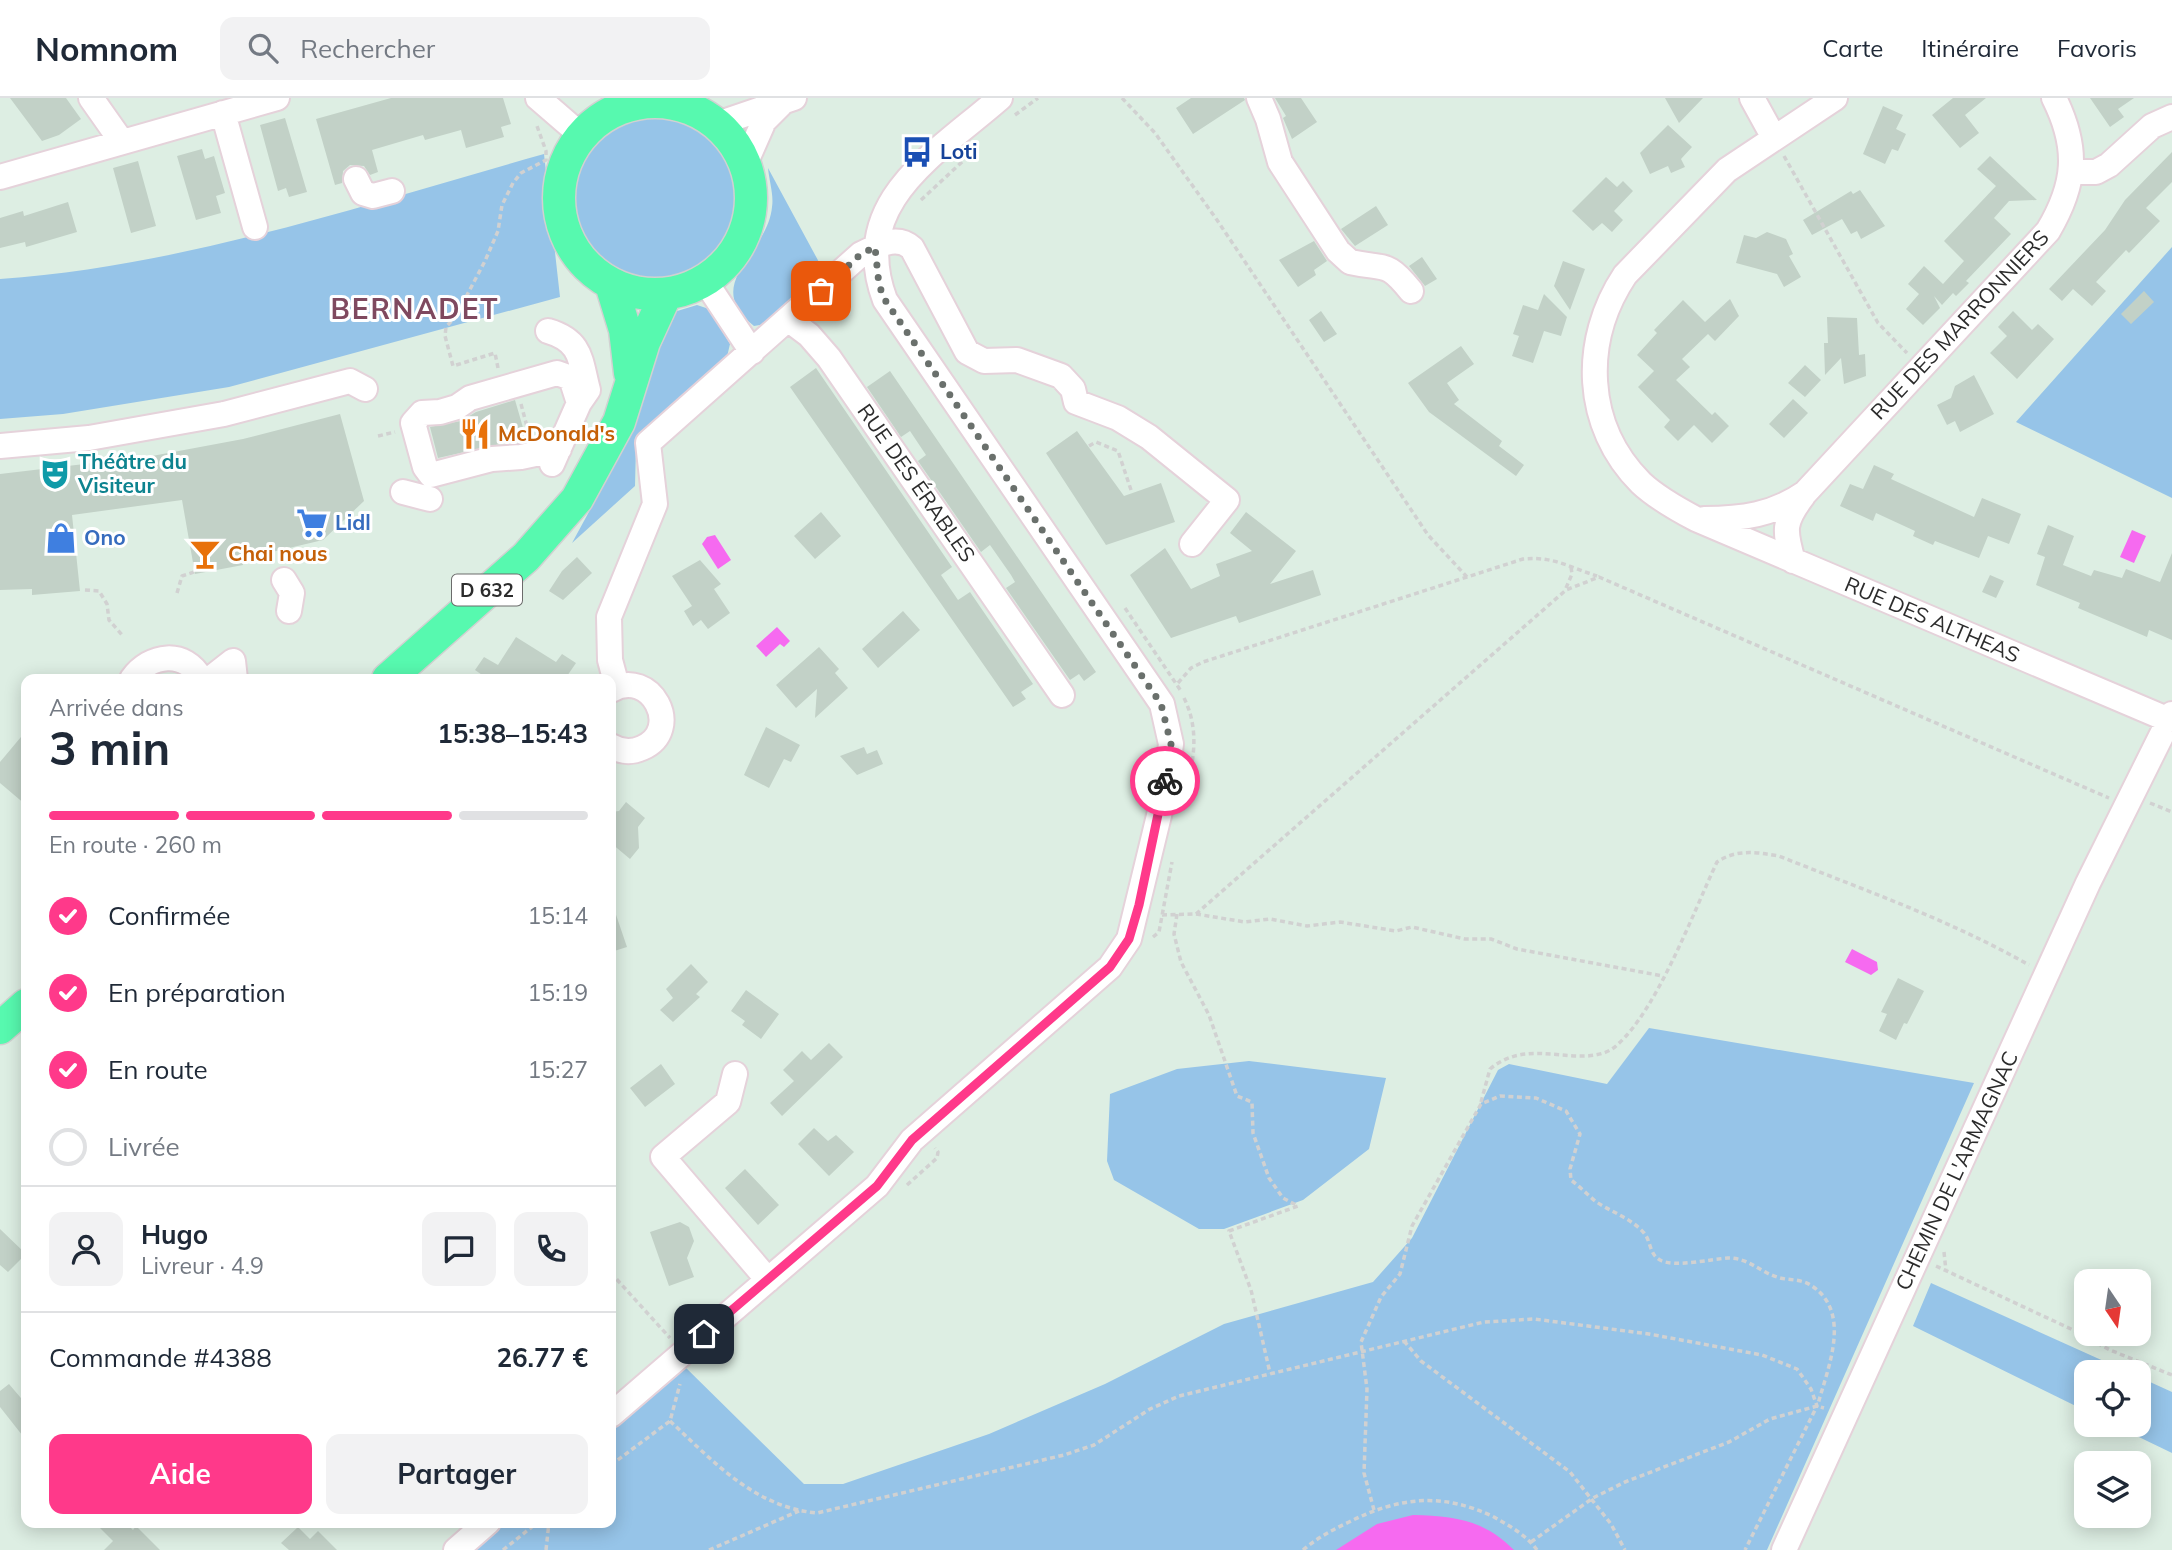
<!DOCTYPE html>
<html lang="fr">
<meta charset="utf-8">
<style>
:root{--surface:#fff;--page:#f2f2f3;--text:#1f2937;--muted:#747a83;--line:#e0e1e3;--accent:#ff398a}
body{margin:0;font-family:Mulish,sans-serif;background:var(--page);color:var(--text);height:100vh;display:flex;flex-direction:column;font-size:26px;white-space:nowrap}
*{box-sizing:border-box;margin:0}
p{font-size:23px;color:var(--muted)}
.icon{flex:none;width:38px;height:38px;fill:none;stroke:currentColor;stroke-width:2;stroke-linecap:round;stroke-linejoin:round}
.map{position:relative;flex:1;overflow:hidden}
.details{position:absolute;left:21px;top:576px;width:595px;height:854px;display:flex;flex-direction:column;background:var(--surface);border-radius:14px;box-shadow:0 4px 18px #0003}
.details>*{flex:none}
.needle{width:46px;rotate:167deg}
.buttons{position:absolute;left:2074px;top:1171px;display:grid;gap:14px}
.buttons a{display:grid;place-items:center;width:77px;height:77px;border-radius:14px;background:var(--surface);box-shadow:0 4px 18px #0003;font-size:35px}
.pin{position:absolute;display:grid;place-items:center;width:60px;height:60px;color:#fff;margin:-30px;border-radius:14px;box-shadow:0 4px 10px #0006}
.courier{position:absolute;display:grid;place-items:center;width:70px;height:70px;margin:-35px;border:5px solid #ff398a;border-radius:50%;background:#fff;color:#222;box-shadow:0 2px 9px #0007}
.overview em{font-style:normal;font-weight:700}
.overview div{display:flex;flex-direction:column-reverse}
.overview{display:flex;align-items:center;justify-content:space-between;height:119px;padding:0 28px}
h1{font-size:46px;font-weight:700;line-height:52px}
.bar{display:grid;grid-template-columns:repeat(4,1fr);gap:10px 7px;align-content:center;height:84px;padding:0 28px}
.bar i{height:9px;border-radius:5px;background:var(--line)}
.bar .selected{background:var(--accent)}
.bar p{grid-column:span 4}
.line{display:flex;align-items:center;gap:18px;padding:0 28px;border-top:2px solid var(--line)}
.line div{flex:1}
.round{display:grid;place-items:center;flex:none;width:74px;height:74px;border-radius:14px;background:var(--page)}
ol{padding:0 28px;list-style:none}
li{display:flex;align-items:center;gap:21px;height:77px}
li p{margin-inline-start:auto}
li .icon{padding:7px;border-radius:50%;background:var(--accent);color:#fff;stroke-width:4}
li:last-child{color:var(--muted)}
li i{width:38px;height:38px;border:4px solid var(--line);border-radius:50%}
.primary-button{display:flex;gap:14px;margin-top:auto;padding:14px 28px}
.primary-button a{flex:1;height:80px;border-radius:14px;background:var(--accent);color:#fff;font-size:28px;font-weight:700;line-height:80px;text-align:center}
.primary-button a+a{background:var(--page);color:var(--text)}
header{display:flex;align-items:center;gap:42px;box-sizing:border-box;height:98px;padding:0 35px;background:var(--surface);border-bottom:2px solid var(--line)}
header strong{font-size:33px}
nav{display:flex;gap:38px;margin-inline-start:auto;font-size:24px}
.search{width:490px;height:63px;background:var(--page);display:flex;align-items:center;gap:18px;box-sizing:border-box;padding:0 24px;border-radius:14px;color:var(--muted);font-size:26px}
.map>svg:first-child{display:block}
.green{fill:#96c4e8}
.water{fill:#f66af0}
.building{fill:#c2d1c7}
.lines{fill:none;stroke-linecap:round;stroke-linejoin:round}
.minor-casing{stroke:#e5d2da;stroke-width:28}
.major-casing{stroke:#d1d1d1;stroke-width:35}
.path{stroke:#d1d1d1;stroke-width:3.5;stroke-dasharray:5 3.5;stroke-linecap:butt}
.minor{stroke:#fff;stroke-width:24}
.major{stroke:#57f9af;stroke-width:32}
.done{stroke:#6a706c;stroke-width:7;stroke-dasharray:0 12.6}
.route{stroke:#ff398a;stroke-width:9}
.labels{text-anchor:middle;stroke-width:6;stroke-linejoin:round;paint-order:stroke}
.shield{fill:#fff;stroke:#6b6b6b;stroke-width:2}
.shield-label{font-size:19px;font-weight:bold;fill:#2c2c2c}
.transit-label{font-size:21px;font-weight:bold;fill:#164399;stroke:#fff;text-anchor:start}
.street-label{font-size:21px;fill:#2c2c2c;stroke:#fff}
.food-label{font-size:21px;font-weight:bold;fill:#c56008;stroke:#fff;text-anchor:start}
.culture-label{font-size:21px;font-weight:bold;fill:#0d838f;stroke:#fff;text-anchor:start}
.shop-label{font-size:21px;font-weight:bold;fill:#366cbe;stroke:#fff;text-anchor:start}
.district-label{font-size:28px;font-weight:bold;letter-spacing:2px;fill:#7f495f;stroke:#fff}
</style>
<header>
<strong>Nomnom</strong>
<div class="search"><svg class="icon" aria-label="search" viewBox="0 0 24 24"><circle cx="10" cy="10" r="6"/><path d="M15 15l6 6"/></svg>Rechercher</div>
<nav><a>Carte</a><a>Itinéraire</a><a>Favoris</a></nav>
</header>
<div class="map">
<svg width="2172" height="1452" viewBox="0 0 2172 1452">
<rect width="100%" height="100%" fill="#ddeee3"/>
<path class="green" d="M572 101a85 85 0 1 1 170 0a85 85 0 1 1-170 0Z
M544,56L560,199L229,289L63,316L0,321V181C186,168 365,106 544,56Z
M768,70L820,166L809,193L770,225L754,228C700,185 768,156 772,109C774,97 769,82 768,70Z
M2172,149V400L2016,324Z
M697,207L709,211L730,246L726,263L636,347L635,388L572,445L628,342L643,298L657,237L674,214Z
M1649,930L1974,985L1767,1452H466L497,1425L611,1424V1326L681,1265L804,1386H843L989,1336L1105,1286L1224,1226L1373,1184L1412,1140L1498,972L1509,966L1607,986Z
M1249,963L1386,980L1369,1051L1303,1102L1224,1131H1199L1114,1082L1107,1063L1110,996L1177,971Z
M1931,1185L2128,1274H2086V1313L1913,1228Z
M2139,1279L2172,1294V1355L2114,1327L2138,1326Z"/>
<path class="water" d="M2132,432L2146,438L2134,465L2120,459Z
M715,437L731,462L718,471L702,446L707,439Z
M777,529L790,543L784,549L780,546L766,559L756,548Z
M1852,851L1877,864L1878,872L1871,877L1845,864Z
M1413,1417C1455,1418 1484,1422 1514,1452H1336L1377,1426Z"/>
<path class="building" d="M10,0H66L81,21L59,37L42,43Z
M391,0H503L511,26L501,29L504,39L466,50L461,32L425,42L423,37L372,52L378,74L370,77L364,68L350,67L343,73L342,85L335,87L316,21Z
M1191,0H1244L1245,2L1193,36L1176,10Z
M1275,0H1301L1317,24L1292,41L1283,20L1286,18Z
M1665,0H1703L1679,25Z
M1953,0H1986L1965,17L1979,35L1960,50L1932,17Z
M2090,0H2134L2118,11L2124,19L2110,29Z
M1883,8L1903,17L1896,31L1906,36L1898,53L1892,51L1885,66L1863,56Z
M285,20L307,94L289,99L286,90L278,93L260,27Z
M1668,27L1692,49L1681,61L1685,69L1671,75L1668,68L1650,76L1640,55Z
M202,51L205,61L214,58L225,95L216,98L221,115L196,122L177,58Z
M2172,54V84L2146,110L2160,123L2129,155L2126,152L2096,184L2106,193L2092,208L2073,191L2062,203L2049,191L2105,132L2125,102Z
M1990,58L2037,102L2009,103L1994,120L2011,136L1966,183L1969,185L1956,198L1953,195L1942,207L1934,198L1940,210L1923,227L1906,211L1919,196L1908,186L1924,168L1943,186L1964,163L1944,143L1996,88L1977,71Z
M138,63L156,128L131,135L113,70Z
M1606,79L1617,89L1623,83L1633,93L1614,113L1623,122L1612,134L1602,125L1593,133L1572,113Z
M1860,92L1885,128L1861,141L1857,133L1851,136L1842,121L1812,137L1803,122L1851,93L1853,96Z
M68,104L77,134L26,149L25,144L0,150V120L23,113L24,118Z
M1376,108L1388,127L1355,148L1341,131Z
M1767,134L1786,141L1793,156L1789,158L1801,179L1784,189L1777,176L1736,165L1744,137L1756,140Z
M1314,143L1327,163L1314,172L1316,177L1298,189L1279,162Z
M1422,159L1437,181L1425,188L1409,168Z
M1563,163L1585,171L1570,212L1554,188Z
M2144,193L2154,204L2131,226L2121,216Z
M1544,196L1567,219L1561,238L1544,233L1533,265L1512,258L1519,238L1513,236L1523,207L1538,212Z
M1730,201L1739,218L1715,243L1708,236L1682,261L1690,269L1676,282L1712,317L1715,314L1729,328L1712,345L1694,327L1678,343L1664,329L1670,322L1638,289L1654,273L1637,257L1657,235L1654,232L1683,202L1705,224Z
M1321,213L1337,236L1324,244L1309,222Z
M2013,213L2032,232L2038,226L2054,241L2017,281L1990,255L2007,238L1998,229Z
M1827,219L1857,220L1859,257L1865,256L1866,278L1844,286L1841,260L1825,277L1824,245H1828Z
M1461,248L1474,266L1447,285L1459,302L1454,306L1502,343L1499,348L1524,367L1516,378L1429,314L1408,285Z
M1805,267L1821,282L1805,299L1788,285Z
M816,270L952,469L941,477L958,502L970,494L1033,586L1021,594L1026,601L1013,609L790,289Z
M890,273L1096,574L1084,583L1079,576L1070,582L1006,490L1015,484L1011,477L990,447L981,454L918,363L926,357L910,333L901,339L867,289Z
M1974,277L1994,316L1960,334L1955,323L1947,327L1937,307L1951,300L1955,288Z
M1793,301L1808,315L1784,340L1769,326Z
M515,302L526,340L438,360L430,329L461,323L476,314Z
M340,316L364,403L323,442L242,461L243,467L195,476L182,402L72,417L80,493L32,497V491L0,492V376L152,358L243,341Z
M1077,333L1124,398L1161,385L1175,424L1106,447L1046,355Z
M1874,367L1894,376L1891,381L1974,419L1982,400L2021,416L2009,446L1988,438L1979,460L1935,443L1933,447L1913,438L1915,433L1876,415L1873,423L1840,408L1850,386L1863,391Z
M821,414L841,438L815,461L794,438Z
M1246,414L1296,453L1270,486L1313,472L1321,497L1239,525L1236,518L1171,540L1130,477L1165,450L1191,491L1220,478L1216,466L1252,453L1230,435Z
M2048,427L2074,438L2063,467L2091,478L2094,472L2122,480L2126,471L2160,484L2172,455V542L2149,532L2147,539L2078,510L2080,505L2036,487L2045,459L2037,456Z
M577,459L592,475L563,502L549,493L562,473Z
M700,462L721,486L714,491L730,515L708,531L701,522L693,528L684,513L692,508L672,478Z
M1990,477L2004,483L1996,500L1982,494Z
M903,513L920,532L878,570L862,551Z
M516,539L556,564L562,556L576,565L565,581H488L475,572L484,559L498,567Z
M819,549L839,571L835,575L848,590L815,620L817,591L796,610L776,587Z
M766,629L800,647L791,664L784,661L769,690L744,677Z
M26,633V707L0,685V664Z
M864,649L867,656L877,652L883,666L857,677L840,658Z
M626,704L645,720L638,729L639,750L630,761L611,745V714L619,713Z
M613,808L627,849L611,854V809Z
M691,866L708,884L696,896L700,899L673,924L660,912L673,900L666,891Z
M1898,880L1924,893L1907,926L1904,925L1896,942L1879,933L1887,916L1881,914Z
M746,892L779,916L761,941L742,927L745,923L731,913Z
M829,945L843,959L782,1018L770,1005L794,983L783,972L802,953L811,962Z
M661,966L675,986L645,1009L630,990Z
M814,1030L828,1043L836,1037L854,1054L829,1078L798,1046Z
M745,1071L779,1107L758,1127L725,1090Z
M680,1124L689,1129L694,1143L687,1160L694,1179L669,1188L650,1134Z
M0,1131L26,1156L8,1174L0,1167Z
M9,1286L26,1306V1342L0,1309V1293Z
M94,1424H125L133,1432L136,1428L160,1452H104L113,1443Z
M298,1429L310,1441L318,1433L337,1452H289L281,1445Z"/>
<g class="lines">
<defs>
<path id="minor" d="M91,0L122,44
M538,0L582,38
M1259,0L1268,21L1280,64L1338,153L1350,164C1386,172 1386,162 1411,193
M1752,0L1774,40
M1835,0L1727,72L1625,177C1581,243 1584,328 1641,385C1657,400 1677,411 1696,421L2169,622
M223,15L255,129
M717,26L794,0
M745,66L764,23L780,7
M2072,74H2096L2109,67L2152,28L2172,19
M0,79L277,0
M356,81L363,95L373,98L392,93
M705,183L752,254
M789,222L809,237L829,260L1062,597
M548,233C582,243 580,262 588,292L579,305L552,366
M0,348L89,340L224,316L350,283L365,291
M559,351L521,359L492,361L431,377L425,369L413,325L422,315L440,314L457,309L470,300L557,275L571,280L579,305
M403,394L430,401
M1704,421C1742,421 1773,417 1805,395L2048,133C2076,86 2079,50 2054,0
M1793,463C1784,432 1783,424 1803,398
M284,482L292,495L289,513
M132,581C150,556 185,551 201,581
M210,581L233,563L235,581
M617,588L610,562L609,519L655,406L648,345L861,156C878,148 896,136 912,150L967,254L984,263L1017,262L1061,278L1073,291L1076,304L1118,320L1149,339L1227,402L1192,446
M611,592C651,569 684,632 642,650C631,655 621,654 611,648
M735,976L728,1004L663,1059L768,1182
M611,1317L877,1088L912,1042L1110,869L1129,841L1163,701L1171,646L1162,606L885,202C848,104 936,56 1000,0
M456,1452L488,1424
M1784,1452L2088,785L2172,616"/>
<path id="major" d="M559 100a96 96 0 1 1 192 0a96 96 0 1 1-192 0Z
M611,186L625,232L630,275
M388,581L526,459L577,401L619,324L644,244L666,196
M0,930L26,907"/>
</defs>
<use href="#minor" class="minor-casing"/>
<use href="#major" class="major-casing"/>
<path class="path" d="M1122,0L1155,35L1217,122L1428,437L1467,479
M1015,17L1038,0
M1784,58L1878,225L1907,255
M921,102L977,50
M498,270L495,255L453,268L445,238L446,229L456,218L485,163L498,133L502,107L513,85L521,75L546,62V53L537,28
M521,306L529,336
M378,338L395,334
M1089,348L1096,344L1118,353L1132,395
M1566,490L1572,476L1571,469
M85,492L99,493L107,506L109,522L123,538
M177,495L182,478L197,473
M1125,510L1181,593
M1178,585L1191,570L1203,564L1523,461C1553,458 1569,469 1597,478
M1184,600C1195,622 1196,646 1191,670
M2150,705L2172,714
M1177,816L1174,836L1181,864L1209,917L1237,998L1252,1004L1253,1035L1269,1080L1283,1100L1298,1108L1229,1133L1251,1192L1270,1275
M1196,816L1245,824L1270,821L1307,828L1340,824L1396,833L1412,829L1465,841H1491L1517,851L1663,878
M1162,817L1196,816L1566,492L1599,479L2109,700
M1153,839L1159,834L1172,764
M1481,1004L1490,971C1520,946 1552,959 1587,958C1598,957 1609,955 1617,947C1657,912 1693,815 1717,764C1736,751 1756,754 1779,758C1864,792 1950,822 2029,867
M907,1087L937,1060L938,1054L935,1050
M1944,1154L1946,1173
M1936,1168L2071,1231L2110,1252L2172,1277
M611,1175L670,1240
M1404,1243L1421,1263L1570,1374L1611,1426L1625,1452
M670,1323C714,1364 754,1409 817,1415L1064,1357L1094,1347L1150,1311L1179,1298L1484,1224L1534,1221L1649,1236L1762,1257L1797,1271L1811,1291L1817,1308L1745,1452
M611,1367L670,1323L680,1286
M1374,1412L1364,1375L1367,1291L1361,1244L1381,1199L1400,1176L1412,1128L1481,1006L1500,998L1536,1000L1566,1013L1580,1036L1570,1071L1571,1082C1579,1088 1587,1096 1595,1103C1611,1114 1631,1120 1644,1135C1651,1143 1649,1156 1660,1162C1674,1170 1711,1161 1728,1160C1749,1160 1758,1173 1777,1179C1788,1183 1801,1180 1812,1188C1852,1215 1828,1269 1818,1306
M1531,1444L1593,1400L1625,1384L1729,1344L1770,1321L1817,1308L1824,1310
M503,1452L538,1424
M546,1452L549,1424
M709,1452L799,1413
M1303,1452C1317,1440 1332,1432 1349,1424C1399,1399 1442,1394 1494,1419C1510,1428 1526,1437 1537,1452"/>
<use href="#minor" class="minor"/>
<use href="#major" class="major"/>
</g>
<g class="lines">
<path class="done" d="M821,193L861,156L875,149L879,187L885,202L1161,606L1171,646L1165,683"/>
<path class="route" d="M704,1236L877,1088L912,1042L1110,869L1129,841L1139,807L1165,683"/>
</g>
<defs>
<symbol id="bus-bare" viewBox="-9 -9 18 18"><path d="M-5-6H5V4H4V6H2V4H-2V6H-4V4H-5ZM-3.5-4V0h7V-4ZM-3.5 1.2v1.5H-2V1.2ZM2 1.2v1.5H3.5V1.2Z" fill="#1a4fb4" stroke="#fff" stroke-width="2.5" paint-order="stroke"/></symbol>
<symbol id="restaurant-bare" viewBox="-9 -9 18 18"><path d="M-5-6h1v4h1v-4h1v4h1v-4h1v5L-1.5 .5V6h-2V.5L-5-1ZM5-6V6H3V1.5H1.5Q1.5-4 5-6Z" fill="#e8710a" stroke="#fff" stroke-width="2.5" paint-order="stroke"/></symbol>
<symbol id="theatre-bare" viewBox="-9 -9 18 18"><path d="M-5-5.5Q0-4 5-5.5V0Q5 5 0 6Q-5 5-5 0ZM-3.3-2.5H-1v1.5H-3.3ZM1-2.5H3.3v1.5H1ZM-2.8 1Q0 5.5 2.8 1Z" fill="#0f9aa8" stroke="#fff" stroke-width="2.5" paint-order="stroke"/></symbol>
<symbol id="supermarket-bare" viewBox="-9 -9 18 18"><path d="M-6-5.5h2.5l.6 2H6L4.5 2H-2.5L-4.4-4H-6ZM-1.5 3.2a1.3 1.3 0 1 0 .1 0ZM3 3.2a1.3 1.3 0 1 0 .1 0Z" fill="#3f7fe0" stroke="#fff" stroke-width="2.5" paint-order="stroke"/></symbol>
<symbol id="shop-bare" viewBox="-9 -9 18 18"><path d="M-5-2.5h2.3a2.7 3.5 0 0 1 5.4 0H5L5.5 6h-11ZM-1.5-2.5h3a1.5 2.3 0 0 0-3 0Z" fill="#3f7fe0" stroke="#fff" stroke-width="2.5" paint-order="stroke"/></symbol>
<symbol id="bar-bare" viewBox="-9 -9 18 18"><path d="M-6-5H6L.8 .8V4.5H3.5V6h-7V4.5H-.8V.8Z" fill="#e8710a" stroke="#fff" stroke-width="2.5" paint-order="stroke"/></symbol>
</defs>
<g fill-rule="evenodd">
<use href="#bus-bare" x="895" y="32" width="44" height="44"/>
<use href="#restaurant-bare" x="453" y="314" width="44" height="44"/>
<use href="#theatre-bare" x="33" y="354" width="44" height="44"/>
<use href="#supermarket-bare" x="290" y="403" width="44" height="44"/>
<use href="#shop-bare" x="39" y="418" width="44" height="44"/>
<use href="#bar-bare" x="183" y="434" width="44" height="44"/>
</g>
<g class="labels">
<rect class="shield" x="452" y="476.5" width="70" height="31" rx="5"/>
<g class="shield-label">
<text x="487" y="499">D 632</text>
</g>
<g class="transit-label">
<text x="940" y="61">Loti</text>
</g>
<g class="street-label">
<text transform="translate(1960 227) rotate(-47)" y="7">RUE DES MARRONNIERS</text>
<text transform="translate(916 385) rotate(55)" y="7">RUE DES ÉRABLES</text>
<text transform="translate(1932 522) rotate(23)" y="7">RUE DES ALTHEAS</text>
<text transform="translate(1957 1073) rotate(-65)" y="7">CHEMIN DE L'ARMAGNAC</text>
</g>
<g class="food-label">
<text x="498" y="343">McDonald's</text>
<text x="228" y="463">Chai nous</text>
</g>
<g class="culture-label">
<text x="78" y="371">Théâtre du<tspan x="78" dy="24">Visiteur</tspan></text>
</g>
<g class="shop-label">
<text x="335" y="432">Lidl</text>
<text x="84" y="447">Ono</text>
</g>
<g class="district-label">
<text x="415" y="221">BERNADET</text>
</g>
</g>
</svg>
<div class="buttons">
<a><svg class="needle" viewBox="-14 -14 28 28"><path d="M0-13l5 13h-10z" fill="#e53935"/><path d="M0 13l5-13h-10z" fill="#747a83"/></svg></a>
<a><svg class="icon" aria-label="locate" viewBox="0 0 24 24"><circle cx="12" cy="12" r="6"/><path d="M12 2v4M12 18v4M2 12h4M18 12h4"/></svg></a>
<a><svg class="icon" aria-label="layers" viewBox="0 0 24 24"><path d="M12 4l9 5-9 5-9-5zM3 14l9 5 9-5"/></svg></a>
</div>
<div class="pin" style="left:821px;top:193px;background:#ea580c"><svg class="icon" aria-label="bag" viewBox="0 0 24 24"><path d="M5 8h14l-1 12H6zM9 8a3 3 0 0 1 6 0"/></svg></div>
<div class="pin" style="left:704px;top:1236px;background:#1f2937"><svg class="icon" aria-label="home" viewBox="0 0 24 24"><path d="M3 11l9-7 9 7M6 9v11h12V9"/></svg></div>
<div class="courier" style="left:1165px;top:683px"><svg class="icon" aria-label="bike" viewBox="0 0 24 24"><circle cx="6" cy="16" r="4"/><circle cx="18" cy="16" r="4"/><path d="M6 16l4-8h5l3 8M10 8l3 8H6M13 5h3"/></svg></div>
<section class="details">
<div class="overview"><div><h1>3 min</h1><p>Arrivée dans</p></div><em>15:38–15:43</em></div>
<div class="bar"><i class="selected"></i><i class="selected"></i><i class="selected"></i><i></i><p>En route · 260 m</p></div>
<ol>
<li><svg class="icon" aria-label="check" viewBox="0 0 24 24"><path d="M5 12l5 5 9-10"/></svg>Confirmée<p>15:14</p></li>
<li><svg class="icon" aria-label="check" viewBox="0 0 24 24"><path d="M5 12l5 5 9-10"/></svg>En préparation<p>15:19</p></li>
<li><svg class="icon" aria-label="check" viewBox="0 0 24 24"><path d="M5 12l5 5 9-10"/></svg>En route<p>15:27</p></li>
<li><i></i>Livrée</li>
</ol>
<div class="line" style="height:126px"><a class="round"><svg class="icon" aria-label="person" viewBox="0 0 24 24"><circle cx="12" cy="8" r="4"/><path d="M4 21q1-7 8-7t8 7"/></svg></a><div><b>Hugo</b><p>Livreur · 4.9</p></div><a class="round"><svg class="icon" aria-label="chat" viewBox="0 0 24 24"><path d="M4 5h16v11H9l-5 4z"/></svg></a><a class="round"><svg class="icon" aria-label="phone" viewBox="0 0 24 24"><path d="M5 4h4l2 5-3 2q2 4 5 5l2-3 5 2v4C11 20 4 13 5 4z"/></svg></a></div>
<div class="line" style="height:91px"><div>Commande #4388</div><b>26.77 €</b></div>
<div class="primary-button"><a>Aide</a><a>Partager</a></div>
</section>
</div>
